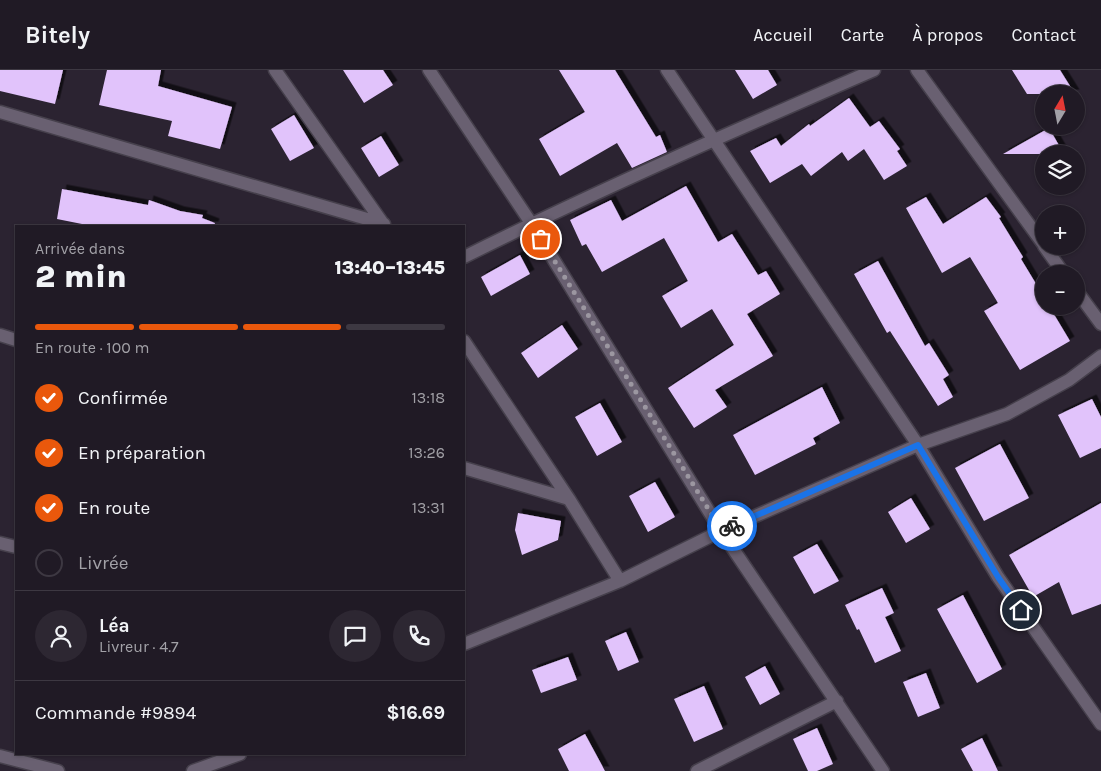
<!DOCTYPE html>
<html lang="fr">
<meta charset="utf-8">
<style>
:root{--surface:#201a25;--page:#2d2732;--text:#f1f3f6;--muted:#a2a1a7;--line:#3d3842;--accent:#ea580c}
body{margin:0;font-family:Karla,sans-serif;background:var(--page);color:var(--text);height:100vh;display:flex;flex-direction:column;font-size:19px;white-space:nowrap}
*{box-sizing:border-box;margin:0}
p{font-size:16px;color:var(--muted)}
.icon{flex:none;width:28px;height:28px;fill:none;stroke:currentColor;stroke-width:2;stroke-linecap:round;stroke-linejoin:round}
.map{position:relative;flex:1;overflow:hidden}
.drawer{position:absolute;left:15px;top:155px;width:450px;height:530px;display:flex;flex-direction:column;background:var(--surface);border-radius:0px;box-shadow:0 1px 4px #0004,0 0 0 1px var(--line)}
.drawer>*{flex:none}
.needle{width:32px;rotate:10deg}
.fabs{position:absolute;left:1035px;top:15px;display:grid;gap:10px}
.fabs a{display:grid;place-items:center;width:50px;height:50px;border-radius:50%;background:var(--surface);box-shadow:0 1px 4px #0004,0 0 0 1px var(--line);font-size:25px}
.pin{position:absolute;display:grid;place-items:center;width:42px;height:42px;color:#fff;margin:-21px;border:2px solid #fff;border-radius:50%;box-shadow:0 1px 5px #0007}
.courier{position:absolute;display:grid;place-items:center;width:50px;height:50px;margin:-25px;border:4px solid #1a73e8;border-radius:50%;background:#fff;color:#222;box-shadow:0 1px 6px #0007}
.headline em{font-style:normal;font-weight:800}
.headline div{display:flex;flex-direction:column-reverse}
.headline{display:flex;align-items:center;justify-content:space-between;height:85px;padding:0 20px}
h1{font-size:32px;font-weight:800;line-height:38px}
.bar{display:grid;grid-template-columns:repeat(4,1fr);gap:8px 5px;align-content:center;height:60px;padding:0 20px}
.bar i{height:6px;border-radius:4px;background:var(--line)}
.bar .active{background:var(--accent)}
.bar p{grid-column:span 4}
.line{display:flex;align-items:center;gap:12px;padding:0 20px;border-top:1px solid var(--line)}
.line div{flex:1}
.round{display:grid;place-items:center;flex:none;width:52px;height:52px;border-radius:26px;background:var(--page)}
ol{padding:0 20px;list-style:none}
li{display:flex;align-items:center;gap:15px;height:55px}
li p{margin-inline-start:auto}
li .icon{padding:5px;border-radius:50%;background:var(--accent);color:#fff;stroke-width:4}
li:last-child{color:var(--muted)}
li i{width:28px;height:28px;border:2px solid var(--line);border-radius:50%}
header{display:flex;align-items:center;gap:30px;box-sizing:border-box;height:70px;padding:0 25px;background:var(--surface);border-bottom:1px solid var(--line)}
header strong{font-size:24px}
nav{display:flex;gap:28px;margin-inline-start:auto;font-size:18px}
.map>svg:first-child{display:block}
.building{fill:#e1c3fb;filter:url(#shadow)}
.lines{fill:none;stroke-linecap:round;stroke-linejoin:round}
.street-casing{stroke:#46404c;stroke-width:15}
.street{stroke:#696071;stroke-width:12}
.done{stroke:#9c97a1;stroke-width:5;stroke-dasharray:0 9}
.route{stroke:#1a73e8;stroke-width:6}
</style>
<header>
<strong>Bitely</strong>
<nav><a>Accueil</a><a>Carte</a><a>À propos</a><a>Contact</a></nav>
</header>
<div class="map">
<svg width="1101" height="701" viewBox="0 0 1101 701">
<defs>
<filter id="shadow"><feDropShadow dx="4.5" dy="-4.5" stdDeviation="0" flood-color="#0009"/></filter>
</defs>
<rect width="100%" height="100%" fill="#2b2331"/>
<path class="building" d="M0,0H63L55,34L0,21Z
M107,0H161L158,16L232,37L220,79L168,66L172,51L99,35Z
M343,0H383L393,15L364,33Z
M559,0H615L656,67L660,65L667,82L632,98L617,73L560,106L539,69L585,42Z
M735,0H768L777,15L753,29Z
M1012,0H1060L1075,24H1027Z
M849,28L870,57L879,51L900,79L897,81L907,96L884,110L864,79L848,91L842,82L811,106L802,94L770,113L750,81L776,68L781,76L809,54L810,56Z
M294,45L314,78L290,91L271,59Z
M1049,58L1064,84H1003Z
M381,66L399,95L379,107L361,78Z
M686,116L718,172L732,164L758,205L766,201L780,224L747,244L773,286L715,320L727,337L694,358L668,318L734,275L712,239L681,258L662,226L688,211L664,168L602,202L586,174L582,176L570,150L611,130L622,151Z
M62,119L148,135L149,130L180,141L203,145L202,148L215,153L214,156H92L57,149Z
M926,127L943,154L986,127L1001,147L999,148L1023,187L1021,189L1044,227V236H1049L1070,271L1020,300L984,241L998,233L970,187L942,203L906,138Z
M520,185L530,204L491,226L481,207Z
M878,191L925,276L929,273L949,305L943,309L953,327L938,336L890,261L887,263L854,204Z
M562,255L578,279L538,308L521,283Z
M822,317L840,353L813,368L816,374L755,405L733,365Z
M1092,329L1101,347V378L1080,388L1058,345Z
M600,333L622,372L597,386L575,347Z
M1000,374L1029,428L984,451L955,398Z
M655,412L675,447L648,462L629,426Z
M911,428L930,459L906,473L888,442Z
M1101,433V534L1072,545L1059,512L1033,527L1009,485Z
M518,443L561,451L558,470L522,485L515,460Z
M817,474L839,511L814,524L793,487Z
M882,518L894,543L885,547L901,581L875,593L859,559L857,560L845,535Z
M963,525L1002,599L977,613L937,539Z
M626,562L639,592L618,601L605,571Z
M568,587L577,610L541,623L532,600Z
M765,596L780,624L760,635L745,607Z
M926,603L940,638L918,647L903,612Z
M704,616L723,659L694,672L674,629Z
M817,658L833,694L817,701H808L793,669Z
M585,664L605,701H569L558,679Z
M982,668L998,701H973L961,679Z"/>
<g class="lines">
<defs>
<path id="street" d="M275,0L384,155
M429,0L531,153L721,461L883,701
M667,0L918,375L998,507L1101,654
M917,0L1044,175
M0,42L384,154
M1044,176L1064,204
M464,187C598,120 736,60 874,0
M1076,220L1101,254
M0,265L16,270
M464,271L569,429L620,511
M464,398L569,429
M0,473L16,477
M464,574L620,511L721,461L918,375L1007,344L1069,310L1101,286
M0,686L58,701
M193,701L240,684
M697,701L837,631"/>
</defs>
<use href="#street" class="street-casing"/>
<use href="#street" class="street"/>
</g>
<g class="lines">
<path class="done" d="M541,169L722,461L732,456"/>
<path class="route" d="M732,456L918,375L998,507L1021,540"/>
</g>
</svg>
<div class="fabs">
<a><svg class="needle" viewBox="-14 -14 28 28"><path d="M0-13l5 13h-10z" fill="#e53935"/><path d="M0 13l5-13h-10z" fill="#a2a1a7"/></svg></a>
<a><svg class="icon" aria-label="layers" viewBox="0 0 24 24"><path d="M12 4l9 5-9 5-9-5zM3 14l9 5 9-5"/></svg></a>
<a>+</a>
<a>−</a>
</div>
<div class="pin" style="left:541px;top:169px;background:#ea580c"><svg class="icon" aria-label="bag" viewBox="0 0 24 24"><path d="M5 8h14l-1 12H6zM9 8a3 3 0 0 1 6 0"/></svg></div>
<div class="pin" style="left:1021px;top:540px;background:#1f2937"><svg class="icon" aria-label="home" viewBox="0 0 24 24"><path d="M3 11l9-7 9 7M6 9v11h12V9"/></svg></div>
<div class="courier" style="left:732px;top:456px"><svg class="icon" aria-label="bike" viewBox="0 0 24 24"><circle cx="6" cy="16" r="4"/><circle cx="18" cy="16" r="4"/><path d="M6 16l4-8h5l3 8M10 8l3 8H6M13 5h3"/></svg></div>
<section class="drawer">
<div class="headline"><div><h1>2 min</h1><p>Arrivée dans</p></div><em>13:40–13:45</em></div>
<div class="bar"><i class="active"></i><i class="active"></i><i class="active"></i><i></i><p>En route · 100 m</p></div>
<ol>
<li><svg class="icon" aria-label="check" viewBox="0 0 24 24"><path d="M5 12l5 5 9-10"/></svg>Confirmée<p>13:18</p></li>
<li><svg class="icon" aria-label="check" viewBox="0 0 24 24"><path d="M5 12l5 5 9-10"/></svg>En préparation<p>13:26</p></li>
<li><svg class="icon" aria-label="check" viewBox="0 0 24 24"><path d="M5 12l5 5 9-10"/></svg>En route<p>13:31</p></li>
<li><i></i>Livrée</li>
</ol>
<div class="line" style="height:90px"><a class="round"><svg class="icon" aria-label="person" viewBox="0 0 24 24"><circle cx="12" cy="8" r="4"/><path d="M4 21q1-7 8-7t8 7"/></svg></a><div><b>Léa</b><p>Livreur · 4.7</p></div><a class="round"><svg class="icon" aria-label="chat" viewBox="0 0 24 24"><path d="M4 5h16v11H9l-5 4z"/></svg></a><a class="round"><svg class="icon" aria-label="phone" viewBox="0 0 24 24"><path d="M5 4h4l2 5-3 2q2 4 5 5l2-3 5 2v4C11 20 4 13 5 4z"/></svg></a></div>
<div class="line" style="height:65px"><div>Commande #9894</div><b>$16.69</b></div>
</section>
</div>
